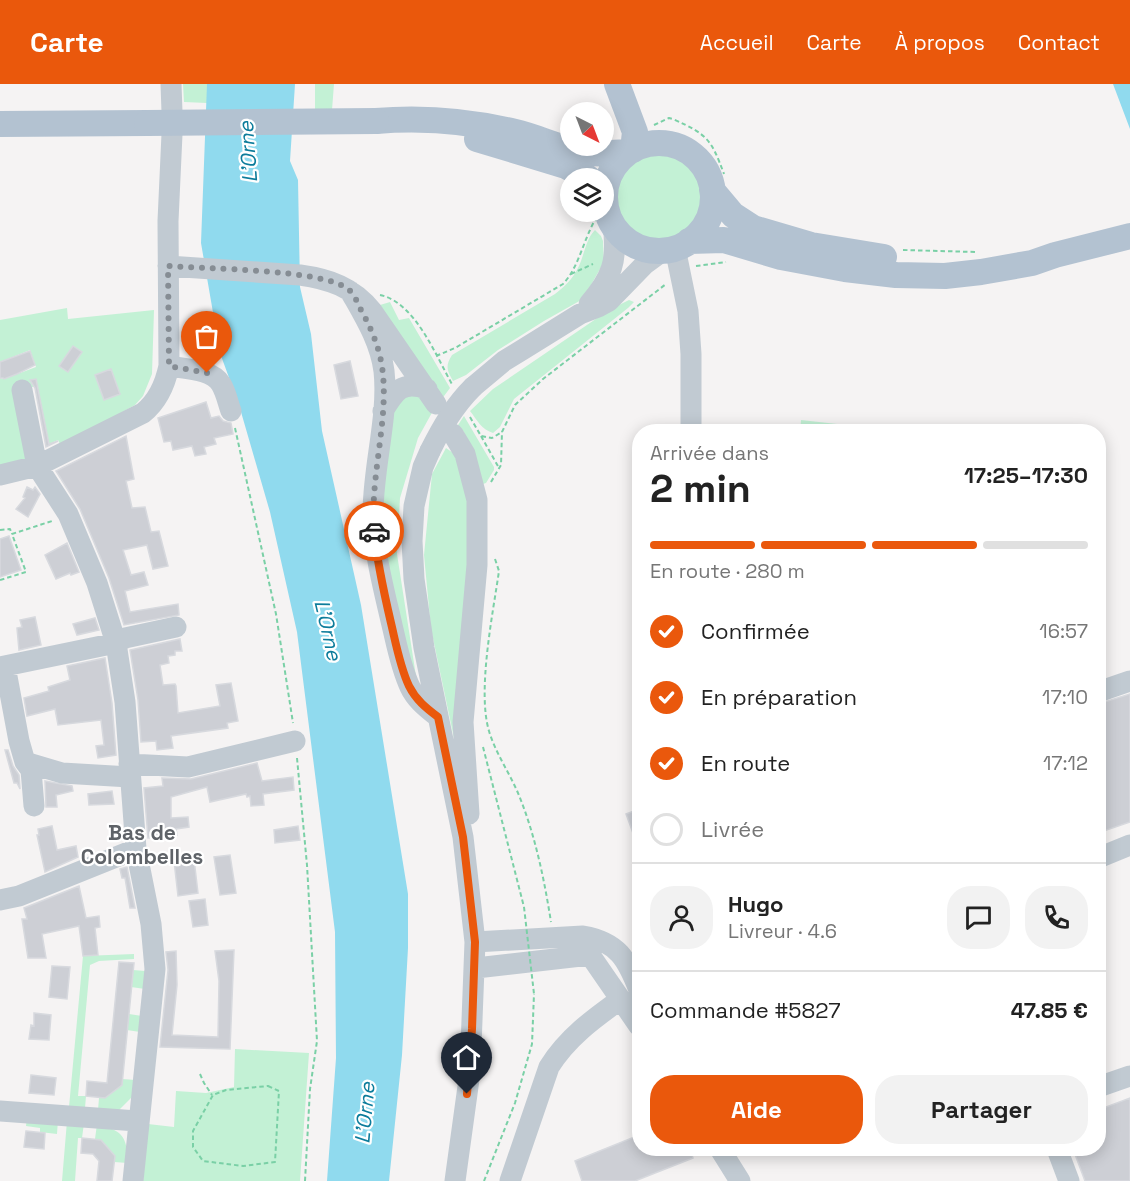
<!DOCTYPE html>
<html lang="fr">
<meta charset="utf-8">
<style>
:root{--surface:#fff;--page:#f2f2f2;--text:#222;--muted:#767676;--line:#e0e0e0;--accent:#ea580c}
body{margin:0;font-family:"Space Grotesk",sans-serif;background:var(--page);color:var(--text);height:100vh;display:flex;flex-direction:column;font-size:22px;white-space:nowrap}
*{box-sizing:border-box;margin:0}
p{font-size:20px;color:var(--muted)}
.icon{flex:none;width:33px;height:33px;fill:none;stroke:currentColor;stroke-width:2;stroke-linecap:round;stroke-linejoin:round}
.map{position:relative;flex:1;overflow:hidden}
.sheet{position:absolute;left:632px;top:340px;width:474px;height:732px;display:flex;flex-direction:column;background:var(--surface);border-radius:24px;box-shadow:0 3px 15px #0003}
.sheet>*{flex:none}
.needle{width:39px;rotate:138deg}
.buttons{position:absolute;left:560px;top:18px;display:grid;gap:12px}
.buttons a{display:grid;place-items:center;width:54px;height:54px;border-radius:50%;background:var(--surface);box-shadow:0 3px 15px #0003;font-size:30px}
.pin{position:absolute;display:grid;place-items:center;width:51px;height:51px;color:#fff;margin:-62px -26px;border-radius:50% 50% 50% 0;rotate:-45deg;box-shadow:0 0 6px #0007}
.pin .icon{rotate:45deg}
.courier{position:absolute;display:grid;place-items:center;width:60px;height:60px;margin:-30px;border:4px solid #ea580c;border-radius:50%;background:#fff;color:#222;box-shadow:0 2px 8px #0007}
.head em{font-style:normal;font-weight:600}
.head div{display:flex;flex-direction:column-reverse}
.head{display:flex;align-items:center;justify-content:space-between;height:102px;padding:0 18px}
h1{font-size:39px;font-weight:600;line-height:45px}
.bar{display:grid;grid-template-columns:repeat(4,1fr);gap:9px 6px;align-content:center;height:72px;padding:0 18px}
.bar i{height:8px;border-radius:4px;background:var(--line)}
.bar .on{background:var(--accent)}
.bar p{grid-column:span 4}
.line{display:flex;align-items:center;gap:15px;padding:0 18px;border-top:2px solid var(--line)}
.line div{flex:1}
.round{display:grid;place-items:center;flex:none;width:63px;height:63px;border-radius:24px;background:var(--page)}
ol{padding:0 18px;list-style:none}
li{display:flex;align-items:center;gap:18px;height:66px}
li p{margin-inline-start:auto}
li .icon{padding:6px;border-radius:50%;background:var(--accent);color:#fff;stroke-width:4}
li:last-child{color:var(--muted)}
li i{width:33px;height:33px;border:3px solid var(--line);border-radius:50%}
.primary-button{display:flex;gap:12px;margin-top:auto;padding:12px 18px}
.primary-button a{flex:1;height:69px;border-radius:24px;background:var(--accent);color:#fff;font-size:24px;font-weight:600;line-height:69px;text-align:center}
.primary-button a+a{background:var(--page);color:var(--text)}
header{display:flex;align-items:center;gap:36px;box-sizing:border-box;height:84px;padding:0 30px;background:var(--accent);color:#fff}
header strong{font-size:28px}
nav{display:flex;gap:33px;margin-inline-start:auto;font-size:21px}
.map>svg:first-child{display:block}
.green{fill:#c3f1d5}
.water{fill:#90daee}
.building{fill:#cdcfd5;stroke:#d7d9de;stroke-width:1.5}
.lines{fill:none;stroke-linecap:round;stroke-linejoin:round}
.path{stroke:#7ad0a6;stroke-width:2;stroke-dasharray:4.5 3;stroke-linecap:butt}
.minor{stroke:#c1cad2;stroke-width:21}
.major{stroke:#b3c2d1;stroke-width:26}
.path-bridge{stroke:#7ad0a6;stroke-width:2;stroke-dasharray:4.5 3;stroke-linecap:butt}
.minor-bridge{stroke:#c1cad2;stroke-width:21}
.major-bridge{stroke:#b3c2d1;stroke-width:26}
.done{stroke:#868d94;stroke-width:6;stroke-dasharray:0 10.8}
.route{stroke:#ea580c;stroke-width:8}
.labels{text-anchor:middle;stroke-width:4.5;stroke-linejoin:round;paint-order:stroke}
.water-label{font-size:21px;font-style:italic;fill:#0c7c9b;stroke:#fff}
.neighbourhood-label{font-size:21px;font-weight:bold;fill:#5f6368;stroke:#fff}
</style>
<header>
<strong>Carte</strong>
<nav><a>Accueil</a><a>Carte</a><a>À propos</a><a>Contact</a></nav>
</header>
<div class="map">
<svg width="1130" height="1097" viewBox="0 0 1130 1097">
<rect width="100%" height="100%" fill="#f5f3f3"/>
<path class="green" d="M183,0H207V19L184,18Z
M315,0H334L332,26H315Z
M613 112a46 46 0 1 1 92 0a46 46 0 1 1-92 0Z
M595,146L601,152L603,157L604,178L583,215L544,237L498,266L466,291L453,297C447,286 445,282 452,271L555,210C567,201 576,191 581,177C585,166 587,154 595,146Z
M629,216L634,218L628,224L514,315L500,343L493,349C481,345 477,336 470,327L493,305L609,226Z
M390,218L399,236L409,234L450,304L441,316L380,221Z
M67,224L68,235L154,226L152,290L143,312L135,321L61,362L58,356L49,360L37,301L28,305L30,376L0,381V294L4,295L36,283L30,266L0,278V236Z
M413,306L434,325L418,354L400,414L397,470L418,605L381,467L386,362L397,313Z
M464,332L494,383V386L486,399L483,400L464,348L458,341Z
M801,336L909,348H800Z
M446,364L456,371L471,420L459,678L431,545L424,471L432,390Z
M134,870V875L99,877L90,881L78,1012H86L85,1024L69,1023L83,872Z
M133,886L145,887V905L131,903Z
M129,930L142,932L140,948L127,946Z
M235,965L309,969L300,1097H143L148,1040L174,1043L176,1007L206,1009L234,1003Z
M122,995L136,996L134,1011L118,1027L98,1026L99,1014H105L121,1001Z
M27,1033L58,1036L57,1050L40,1048V1044L26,1042Z
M67,1037L84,1039L82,1054H78L75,1097H62Z
M97,1040C123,1047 127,1052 128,1079L114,1078L115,1072L101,1056L95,1055Z"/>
<path class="water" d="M207,0H295L290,77L298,96L300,203L311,250L322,347L361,521L408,810V864L402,971L389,1097H327L336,974L335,848L297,548L270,428L239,321L220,269L201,159Z
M1113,0H1130V45Z"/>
<path class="building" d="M73,262L82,268L68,288L59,282Z
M30,267L35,281L17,290L4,295L3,294H0V278Z
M350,277L358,312L341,315L334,281Z
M111,285L120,310L104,316L95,291Z
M36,295L49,360L58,357L46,363L35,304L30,296Z
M206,318L211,334L219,332L223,337L231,339L233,350L214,354L216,360L204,363L206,370L195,372L192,362L173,366L171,357L164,358L158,334Z
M126,352L134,395L126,397L132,424L145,423L151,448L159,447L168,482L153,485L147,461L123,466L131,491L144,488L148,501L125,507L130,528L178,520L179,531L124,541L109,494L80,425L56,387Z
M27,403L33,406L35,403L40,410L28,433L16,425L25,414L23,413Z
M9,452L21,486L0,493V455Z
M67,459L79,488L71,491L70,489L56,495L45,471Z
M35,533L41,561L19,566L17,544L22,543L20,536Z
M95,534L99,546L77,551L73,540Z
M180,555L182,567H175V571L168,572L169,579L160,581L163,601L175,600L176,602L178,629L220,622L216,601L231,599L238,637L227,639L228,644L171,652L173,664L157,666L156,657L141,658L138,616L130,566Z
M105,574L112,619L116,671L98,674L96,662L104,661L101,636L58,641L55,625L27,632L24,614L49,607L48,603L70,596L67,582Z
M1130,610V738L1098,749V620Z
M5,666H8L13,682L19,691L20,705L17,699H14Z
M257,679L262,697L293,693L294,706L263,710L264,721L251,722L250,712L247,713L246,710L210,718L207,703L171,713V734L188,733L189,743L176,745L177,751L148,754L144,704L163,702L162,694L191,695Z
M45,697L72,702L73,707L56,711L57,723H46Z
M112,707L114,720L89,721L88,710Z
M639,725V763H638L626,730Z
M52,742L57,766L76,762L78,773L45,788L37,751H39L38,745Z
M298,742L300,756L275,759L274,746Z
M230,771L236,809L220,811L214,773Z
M194,775L198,809L178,812L174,777Z
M127,783L135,824H130L125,794H122L120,785Z
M79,802L86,834L99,832L100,843L95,844L98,871L83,872L79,842L42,850L46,874H28L22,835H27L24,824Z
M205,815L208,841L193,843L189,817Z
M234,866L230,965L160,963L168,886L166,868L176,867L177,901L172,951L218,953L219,897L215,867Z
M119,878L134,879L122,1001L105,1014L86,1012L87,997L107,999Z
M52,882L70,883L67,915L49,913Z
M34,929L51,931L49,956L29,955L31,941L34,942Z
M31,991L56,994L54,1011L29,1009Z
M1130,1014V1097H1085L1073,1065H1098V1026Z
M26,1047L45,1049L44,1065L24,1063Z
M639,1051V1065H690L693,1074L635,1097H582L575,1077Z
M82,1054L101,1056L115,1072L112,1097H97L99,1077L93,1070L81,1069Z"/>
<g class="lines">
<path class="path" d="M654,41L669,34L673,35C708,51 711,55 724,90
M593,128L596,137
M903,166L975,168
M696,182L726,178
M571,190L593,180
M380,211C415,218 436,272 453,302
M436,272L455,264L563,200C579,183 583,157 595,136
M470,333L481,352L492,354L502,348
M235,344L276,530L293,639
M481,352L499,384
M491,398L501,381L502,348L515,321L543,295L666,200
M0,446L10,445L12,450
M495,475L499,487C493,529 477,607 489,647C495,668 509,688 518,709C535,750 544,794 551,838
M0,496L26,488L12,450L52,437
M483,663L524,823
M297,674L307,781L317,957L310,1005L305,1097
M200,990L204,999L212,1011
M268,1002L279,1007L275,1078L243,1082L203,1077L193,1063V1047L213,1011L226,1006Z
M484,1097L515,1019L532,960L534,910"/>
<path class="minor" d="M171,0L172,28
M675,164L688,227L691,270V348
M168,182L300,191C329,195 353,203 372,227L436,320
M350,207C364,232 380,257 384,287C389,333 372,386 373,433C374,469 384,506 392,541C397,562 401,584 410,603C416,616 427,624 438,633
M589,220C612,193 618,177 613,141
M169,282C185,285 212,285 221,300C226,308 228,319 231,327
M473,303L504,277L522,266L580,230L598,223L609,217L645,180L664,166
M22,306L37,382L68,430L97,499L116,559L125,618L136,765L151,840L155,885L133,1097
M383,327C395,307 402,296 427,305
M453,350L465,370L477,416V481L463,638L469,730
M430,367L423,383L414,422L412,457L414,495L424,564L463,753L475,858L470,988L455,1097
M0,391L37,382L143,329C158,317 165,301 169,282L168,137L172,50
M5,582L19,657L25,678L31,686L34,722
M0,583L116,559L125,554L176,543
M1098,608L1130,597
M25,678L62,689L130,693
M129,680L188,683L295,657
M1098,774L1130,761
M0,816L19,812L136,765
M475,858L583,852C618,858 627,875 639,906
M586,859L590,871L639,942
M476,884L590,871
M1098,1003L1130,992
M0,1027L137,1037
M720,1065L740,1097
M1057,1065L1069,1097
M510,1097L549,983C567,954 593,935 621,915"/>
<path class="major" d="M617,0L635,48L633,66
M376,37C423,33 469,37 515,48C537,53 559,64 581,68C597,71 612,69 628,68
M0,40L147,39
M477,55L566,82L588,94
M605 113a54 54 0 1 1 108 0a54 54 0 1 1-108 0Z
M712,106L733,131L753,144L811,161L884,173
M689,157L724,156L781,173L845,185L896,191L945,192L981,188L1032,179L1055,171L1130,152"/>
<path class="path-bridge" d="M524,823L534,910"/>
<path class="minor-bridge" d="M430,367C442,343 454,322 473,303"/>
<path class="major-bridge" d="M147,39L376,37"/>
</g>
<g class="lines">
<path class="done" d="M207,289L169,282L168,182C206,185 322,185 348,205C354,209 357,218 360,224C381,262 386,286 383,329C380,368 371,408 374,447"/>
<path class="route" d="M374,447C377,478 384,509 391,539C396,560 400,583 409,602C416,616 426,624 438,633L463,753L475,858L472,945L467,1010"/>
</g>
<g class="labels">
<g class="water-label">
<text transform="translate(248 68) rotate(-94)" y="7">L'Orne</text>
<text transform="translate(328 546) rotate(77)" y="7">L'Orne</text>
<text transform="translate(365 1029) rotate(-85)" y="7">L'Orne</text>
</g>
<g class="neighbourhood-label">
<text x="142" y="756">Bas de<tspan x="142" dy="24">Colombelles</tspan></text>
</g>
</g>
</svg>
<div class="buttons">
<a><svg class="needle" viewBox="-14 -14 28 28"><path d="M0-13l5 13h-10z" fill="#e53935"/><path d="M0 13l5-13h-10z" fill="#767676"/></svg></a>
<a><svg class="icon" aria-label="layers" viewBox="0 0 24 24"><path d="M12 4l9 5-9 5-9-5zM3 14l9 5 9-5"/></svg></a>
</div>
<div class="pin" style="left:207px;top:289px;background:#ea580c"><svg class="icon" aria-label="bag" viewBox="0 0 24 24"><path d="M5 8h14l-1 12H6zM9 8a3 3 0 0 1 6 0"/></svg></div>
<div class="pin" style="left:467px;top:1010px;background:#1f2937"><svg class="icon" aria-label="home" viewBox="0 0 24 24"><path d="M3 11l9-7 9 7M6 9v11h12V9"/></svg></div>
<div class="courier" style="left:374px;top:447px"><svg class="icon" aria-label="car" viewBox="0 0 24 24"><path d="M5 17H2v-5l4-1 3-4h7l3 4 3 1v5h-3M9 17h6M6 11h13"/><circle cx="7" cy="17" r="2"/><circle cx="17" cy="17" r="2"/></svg></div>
<section class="sheet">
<div class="head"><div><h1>2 min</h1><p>Arrivée dans</p></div><em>17:25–17:30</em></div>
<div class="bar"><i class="on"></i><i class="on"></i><i class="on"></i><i></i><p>En route · 280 m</p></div>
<ol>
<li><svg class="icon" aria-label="check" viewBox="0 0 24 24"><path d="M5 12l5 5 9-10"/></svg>Confirmée<p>16:57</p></li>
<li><svg class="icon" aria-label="check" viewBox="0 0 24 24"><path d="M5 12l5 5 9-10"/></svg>En préparation<p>17:10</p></li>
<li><svg class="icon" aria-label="check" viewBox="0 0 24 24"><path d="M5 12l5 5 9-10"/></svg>En route<p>17:12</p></li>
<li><i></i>Livrée</li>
</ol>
<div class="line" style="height:108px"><a class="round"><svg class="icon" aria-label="person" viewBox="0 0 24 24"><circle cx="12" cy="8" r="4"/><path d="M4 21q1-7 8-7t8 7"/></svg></a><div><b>Hugo</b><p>Livreur · 4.6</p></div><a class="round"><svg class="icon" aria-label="chat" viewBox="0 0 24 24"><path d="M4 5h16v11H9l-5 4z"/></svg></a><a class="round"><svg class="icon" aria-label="phone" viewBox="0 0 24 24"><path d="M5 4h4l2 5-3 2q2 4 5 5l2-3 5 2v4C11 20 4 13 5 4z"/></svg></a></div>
<div class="line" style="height:78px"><div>Commande #5827</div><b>47.85 €</b></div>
<div class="primary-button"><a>Aide</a><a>Partager</a></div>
</section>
</div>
